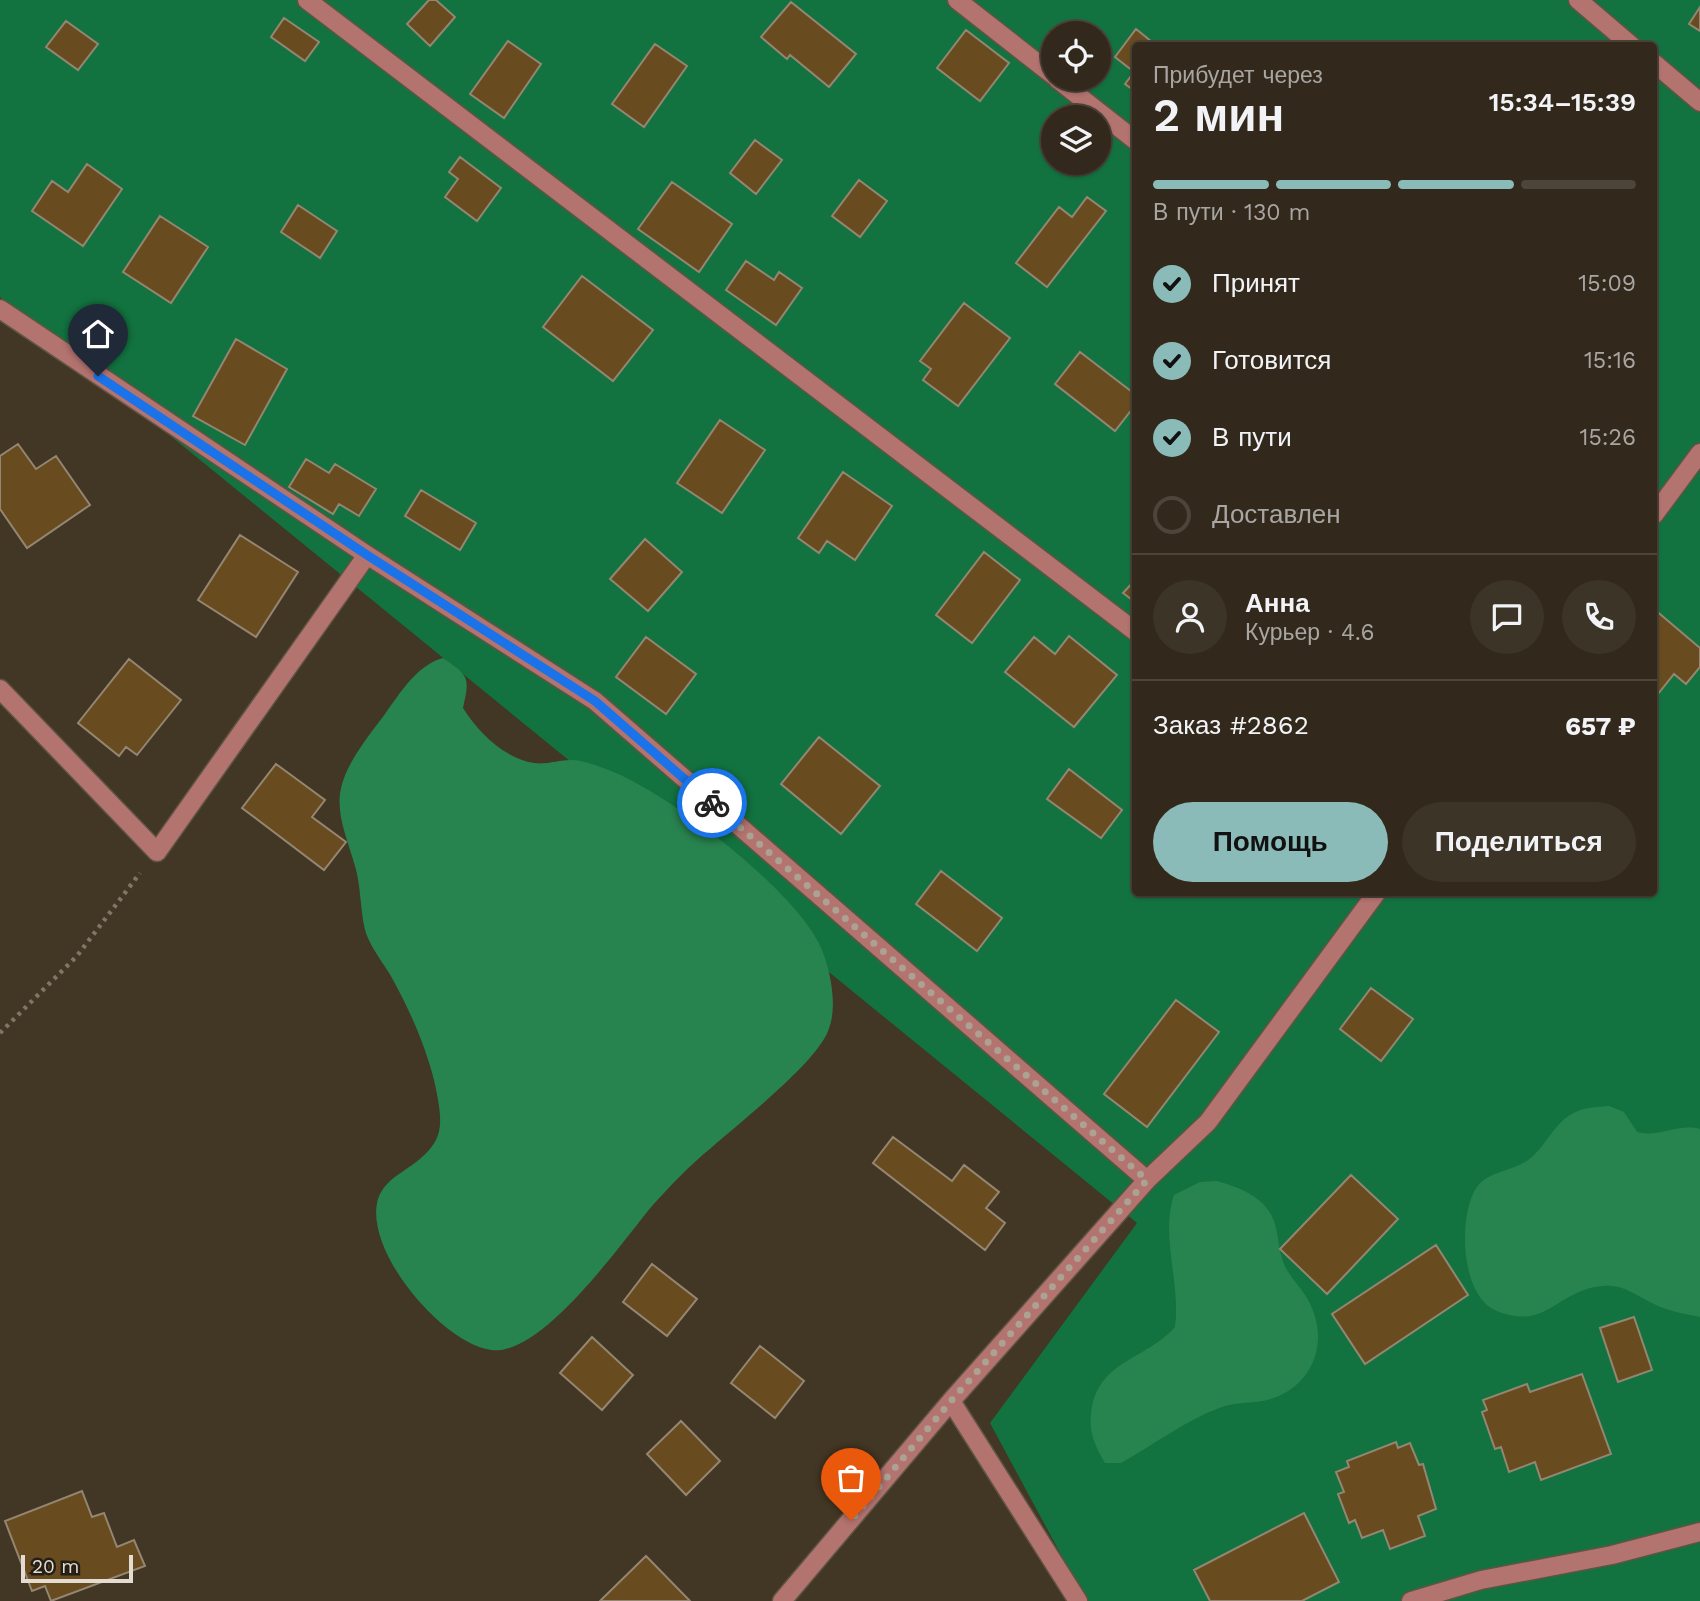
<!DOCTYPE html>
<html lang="ru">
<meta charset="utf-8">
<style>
:root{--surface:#32281b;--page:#3d3428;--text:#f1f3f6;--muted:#a8a6a3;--line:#4d443a;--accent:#8bbbb9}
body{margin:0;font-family:"Work Sans",sans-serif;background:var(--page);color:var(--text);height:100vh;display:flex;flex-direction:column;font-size:26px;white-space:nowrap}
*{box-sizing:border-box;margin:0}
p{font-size:23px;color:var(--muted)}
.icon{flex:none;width:38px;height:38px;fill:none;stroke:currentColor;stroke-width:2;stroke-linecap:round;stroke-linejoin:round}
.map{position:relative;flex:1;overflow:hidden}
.details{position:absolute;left:1132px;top:42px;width:525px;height:854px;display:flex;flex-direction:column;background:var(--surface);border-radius:7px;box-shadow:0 2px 5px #0004,0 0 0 2px var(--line)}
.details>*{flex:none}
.buttons{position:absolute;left:1041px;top:21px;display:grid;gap:14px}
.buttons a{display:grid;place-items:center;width:70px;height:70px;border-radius:50%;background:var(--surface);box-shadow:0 2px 5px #0004,0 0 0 2px var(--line);font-size:35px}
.scale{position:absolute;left:21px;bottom:18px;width:112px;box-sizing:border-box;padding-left:7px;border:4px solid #e4dcd1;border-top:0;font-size:19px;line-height:24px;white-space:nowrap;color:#e4dcd1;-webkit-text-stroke:5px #241e16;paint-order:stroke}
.pin{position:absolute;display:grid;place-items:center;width:60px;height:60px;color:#fff;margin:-72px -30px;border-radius:50% 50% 50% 0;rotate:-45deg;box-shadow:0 0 7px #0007}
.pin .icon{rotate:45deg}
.courier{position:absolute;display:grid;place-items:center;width:70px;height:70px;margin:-35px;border:5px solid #1a73e8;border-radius:50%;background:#fff;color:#222;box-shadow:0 2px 9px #0007}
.headline em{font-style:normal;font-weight:600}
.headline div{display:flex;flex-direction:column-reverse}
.headline{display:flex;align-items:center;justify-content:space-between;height:119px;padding:0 21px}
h1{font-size:46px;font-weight:600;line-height:52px}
.bar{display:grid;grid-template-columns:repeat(4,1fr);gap:10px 7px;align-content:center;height:84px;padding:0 21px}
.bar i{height:9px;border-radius:5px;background:var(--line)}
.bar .active{background:var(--accent)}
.bar p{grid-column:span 4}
.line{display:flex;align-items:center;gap:18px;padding:0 21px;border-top:2px solid var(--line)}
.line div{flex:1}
.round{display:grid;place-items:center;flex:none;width:74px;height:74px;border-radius:37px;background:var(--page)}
ol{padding:0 21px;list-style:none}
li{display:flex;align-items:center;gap:21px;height:77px}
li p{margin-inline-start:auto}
li .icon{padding:7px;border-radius:50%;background:var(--accent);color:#111;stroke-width:4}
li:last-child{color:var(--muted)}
li i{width:38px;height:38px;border:4px solid var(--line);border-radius:50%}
.cta{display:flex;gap:14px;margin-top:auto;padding:14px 21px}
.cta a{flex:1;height:80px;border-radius:42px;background:var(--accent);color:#111;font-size:28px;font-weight:600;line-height:80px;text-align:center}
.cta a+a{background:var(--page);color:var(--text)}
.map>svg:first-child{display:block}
.green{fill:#127340;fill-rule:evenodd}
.forest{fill:#28844f}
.building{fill:#684c1f;stroke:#948672;stroke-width:2}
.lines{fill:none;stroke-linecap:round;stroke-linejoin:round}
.minor-casing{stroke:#5f5443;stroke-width:21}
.path{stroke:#807566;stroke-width:4.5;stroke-dasharray:3.5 5;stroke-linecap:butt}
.minor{stroke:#b3736f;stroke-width:18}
.done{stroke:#aba294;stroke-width:7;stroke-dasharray:0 12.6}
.route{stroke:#1a73e8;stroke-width:9}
</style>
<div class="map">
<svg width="1700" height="1601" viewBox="0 0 1700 1601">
<rect width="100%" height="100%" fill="#423624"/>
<path class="green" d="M0,0H1700V1601H1086L990,1423L1137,1223L0,297ZM1054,33H1099V79H1054ZM1136,46H1654V892H1136ZM1054,117H1099V163H1054Z"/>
<path class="forest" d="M443,658C469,676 470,677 463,708C478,732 505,759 534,763C546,765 559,760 571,760C582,760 595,765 606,769C665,790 799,892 822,950C831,973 838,1008 828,1031C816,1063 739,1123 711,1148C690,1165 670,1186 652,1206C622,1242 542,1357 491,1350C442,1343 363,1250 378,1199C382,1187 391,1179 402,1172C445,1144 445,1130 434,1080C425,1044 409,1009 392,978C384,964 374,952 368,938C360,920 362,889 355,866C349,844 337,818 340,794C344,765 368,737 385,714C400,693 417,665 443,658Z
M1609,1106L1624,1112L1637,1132C1659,1138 1678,1123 1700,1129V1317C1685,1314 1668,1311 1654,1304C1631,1293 1622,1282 1595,1287C1554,1295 1545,1330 1497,1311C1461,1297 1458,1220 1475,1190C1485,1172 1509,1172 1525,1162C1547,1149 1553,1120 1578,1111C1587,1107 1599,1107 1609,1106Z
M1217,1181C1242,1188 1270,1199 1276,1228C1279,1241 1279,1253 1284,1264C1289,1276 1298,1284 1305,1295C1331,1335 1317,1384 1271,1399C1255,1404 1237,1401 1219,1408C1185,1421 1153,1445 1121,1463H1105C1093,1443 1088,1430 1092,1407C1101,1360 1147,1359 1175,1327C1181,1284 1160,1236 1174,1195L1200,1182Z"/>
<path class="building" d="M429,0H436L455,17L430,46L407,24Z
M791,2L856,54L829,87L790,55L787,59L761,37Z
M1700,7V31L1689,24Z
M284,18L319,42L305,61L271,37Z
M66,21L98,44L78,70L46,47Z
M1136,29L1157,46H1136V92L1125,84L1134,72L1115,57Z
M966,30L1009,63L980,101L937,68Z
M508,41L541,64L504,118L470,94Z
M655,44L687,66L644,127L612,104Z
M755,140L782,160L756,194L730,173Z
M460,157L501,188L477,221L445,197L458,179L449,172Z
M87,164L122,189L83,246L32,211L52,181L68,192Z
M859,180L887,201L860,237L832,216Z
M672,182L732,224L699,272L638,229Z
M1087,197L1106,211L1047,287L1016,263L1059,207L1072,217Z
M298,205L337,231L320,258L281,232Z
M160,216L208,247L171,303L123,272Z
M746,261L774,280L779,272L802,288L776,325L726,290Z
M582,276L653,330L613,381L543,327Z
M964,303L1010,338L958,406L923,380L931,369L920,361Z
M236,339L287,369L245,445L193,416Z
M1080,352L1136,395V404L1115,431L1055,384Z
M720,420L765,450L722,513L677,483Z
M18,444L36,469L56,456L90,505L27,548L0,509V456Z
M306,459L329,473L335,464L376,489L359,516L339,504L333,514L289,487Z
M843,472L892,506L855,560L827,541L819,553L798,538Z
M421,490L476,523L460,550L405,516Z
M240,535L298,572L256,637L198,600Z
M645,539L682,572L648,611L610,579Z
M984,552L1020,580L972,643L936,615Z
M1136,579V603L1123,593Z
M1654,609L1700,648V667L1686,684L1674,674L1654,699Z
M1069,636L1117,675L1074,727L1005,672L1034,637L1055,654Z
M646,637L696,674L666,714L616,677Z
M129,659L181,700L137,755L126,747L119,756L78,723Z
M819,737L880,786L841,834L781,784Z
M276,764L325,800L312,817L346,842L324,870L242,808Z
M1069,769L1122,810L1101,838L1047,799Z
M941,871L1002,918L977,951L916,904Z
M1371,988L1413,1019L1381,1061L1340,1029Z
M1176,1000L1219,1032L1147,1127L1104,1094Z
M893,1137L952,1181L964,1165L999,1192L986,1208L1005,1223L985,1250L873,1163Z
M1351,1175L1398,1219L1327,1294L1280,1249Z
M1436,1245L1468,1295L1365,1364L1332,1314Z
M652,1264L697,1299L667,1336L623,1302Z
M1634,1317L1652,1370L1618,1382L1600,1328Z
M592,1337L633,1375L602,1410L560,1373Z
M760,1346L804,1381L775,1418L731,1383Z
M1582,1374L1611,1454L1541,1480L1535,1462L1509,1472L1501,1447L1495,1449L1482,1412L1487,1410L1483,1400L1527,1384L1530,1392Z
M681,1421L720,1461L686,1495L647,1454Z
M1396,1442L1398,1448L1410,1443L1419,1465L1423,1464L1436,1509L1418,1516L1425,1536L1390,1549L1383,1530L1362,1538L1355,1520L1349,1523L1338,1494L1344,1492L1336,1472L1349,1467L1347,1461Z
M82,1491L92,1517L104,1513L117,1547L134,1540L145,1566L51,1601L45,1586L32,1591L5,1521Z
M1304,1513L1339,1582L1302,1601H1210L1194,1570Z
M646,1556L690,1601H600Z"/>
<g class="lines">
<defs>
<path id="minor" d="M307,0L1136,632
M957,0L1054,76
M1578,0L1632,46
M1654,63L1700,102
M1057,79L1136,141
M0,309L367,555L595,701L1147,1180L1208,1122L1377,892
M1654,515L1700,453
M0,689L157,852L367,555
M951,1401L1078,1601
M782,1601L951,1401L1147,1180
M1411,1601L1481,1580L1612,1555L1700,1532"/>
</defs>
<use href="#minor" class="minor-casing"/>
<path class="path" d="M0,1033L77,956L140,873"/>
<use href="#minor" class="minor"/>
</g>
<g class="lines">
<path class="done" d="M712,803L1147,1180L951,1401L851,1520"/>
<path class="route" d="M98,376L367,555L595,701L712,803"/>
</g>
</svg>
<div class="buttons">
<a><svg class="icon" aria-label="locate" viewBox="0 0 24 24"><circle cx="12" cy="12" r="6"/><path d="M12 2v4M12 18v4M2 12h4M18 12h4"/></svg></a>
<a><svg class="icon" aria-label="layers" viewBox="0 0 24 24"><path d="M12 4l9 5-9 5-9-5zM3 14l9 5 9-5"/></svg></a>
</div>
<div class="scale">20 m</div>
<div class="pin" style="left:851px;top:1520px;background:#ea580c"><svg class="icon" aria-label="bag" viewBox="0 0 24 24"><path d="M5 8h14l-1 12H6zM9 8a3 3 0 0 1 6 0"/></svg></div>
<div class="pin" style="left:98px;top:376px;background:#1f2937"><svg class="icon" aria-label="home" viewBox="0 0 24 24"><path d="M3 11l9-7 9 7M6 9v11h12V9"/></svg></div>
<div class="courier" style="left:712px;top:803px"><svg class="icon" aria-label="bike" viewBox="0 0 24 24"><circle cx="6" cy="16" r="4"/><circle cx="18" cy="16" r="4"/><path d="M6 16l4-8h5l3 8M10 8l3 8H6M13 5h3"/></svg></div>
<section class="details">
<div class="headline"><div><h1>2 мин</h1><p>Прибудет через</p></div><em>15:34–15:39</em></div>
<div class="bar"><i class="active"></i><i class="active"></i><i class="active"></i><i></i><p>В пути · 130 m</p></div>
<ol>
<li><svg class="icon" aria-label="check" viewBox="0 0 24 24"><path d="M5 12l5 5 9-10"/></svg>Принят<p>15:09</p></li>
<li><svg class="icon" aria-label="check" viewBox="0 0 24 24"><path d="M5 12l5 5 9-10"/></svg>Готовится<p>15:16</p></li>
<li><svg class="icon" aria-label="check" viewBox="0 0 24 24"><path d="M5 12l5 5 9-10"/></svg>В пути<p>15:26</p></li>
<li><i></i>Доставлен</li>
</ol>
<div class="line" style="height:126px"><a class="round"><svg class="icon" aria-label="person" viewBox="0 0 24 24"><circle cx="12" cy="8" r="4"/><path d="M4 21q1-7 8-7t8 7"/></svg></a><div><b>Анна</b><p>Курьер · 4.6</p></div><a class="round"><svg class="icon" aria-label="chat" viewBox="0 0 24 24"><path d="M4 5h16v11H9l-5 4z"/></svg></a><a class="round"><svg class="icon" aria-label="phone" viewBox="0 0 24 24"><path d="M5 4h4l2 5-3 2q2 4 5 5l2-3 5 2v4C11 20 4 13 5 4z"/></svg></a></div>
<div class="line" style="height:91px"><div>Заказ #2862</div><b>657 ₽</b></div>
<div class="cta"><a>Помощь</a><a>Поделиться</a></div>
</section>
</div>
